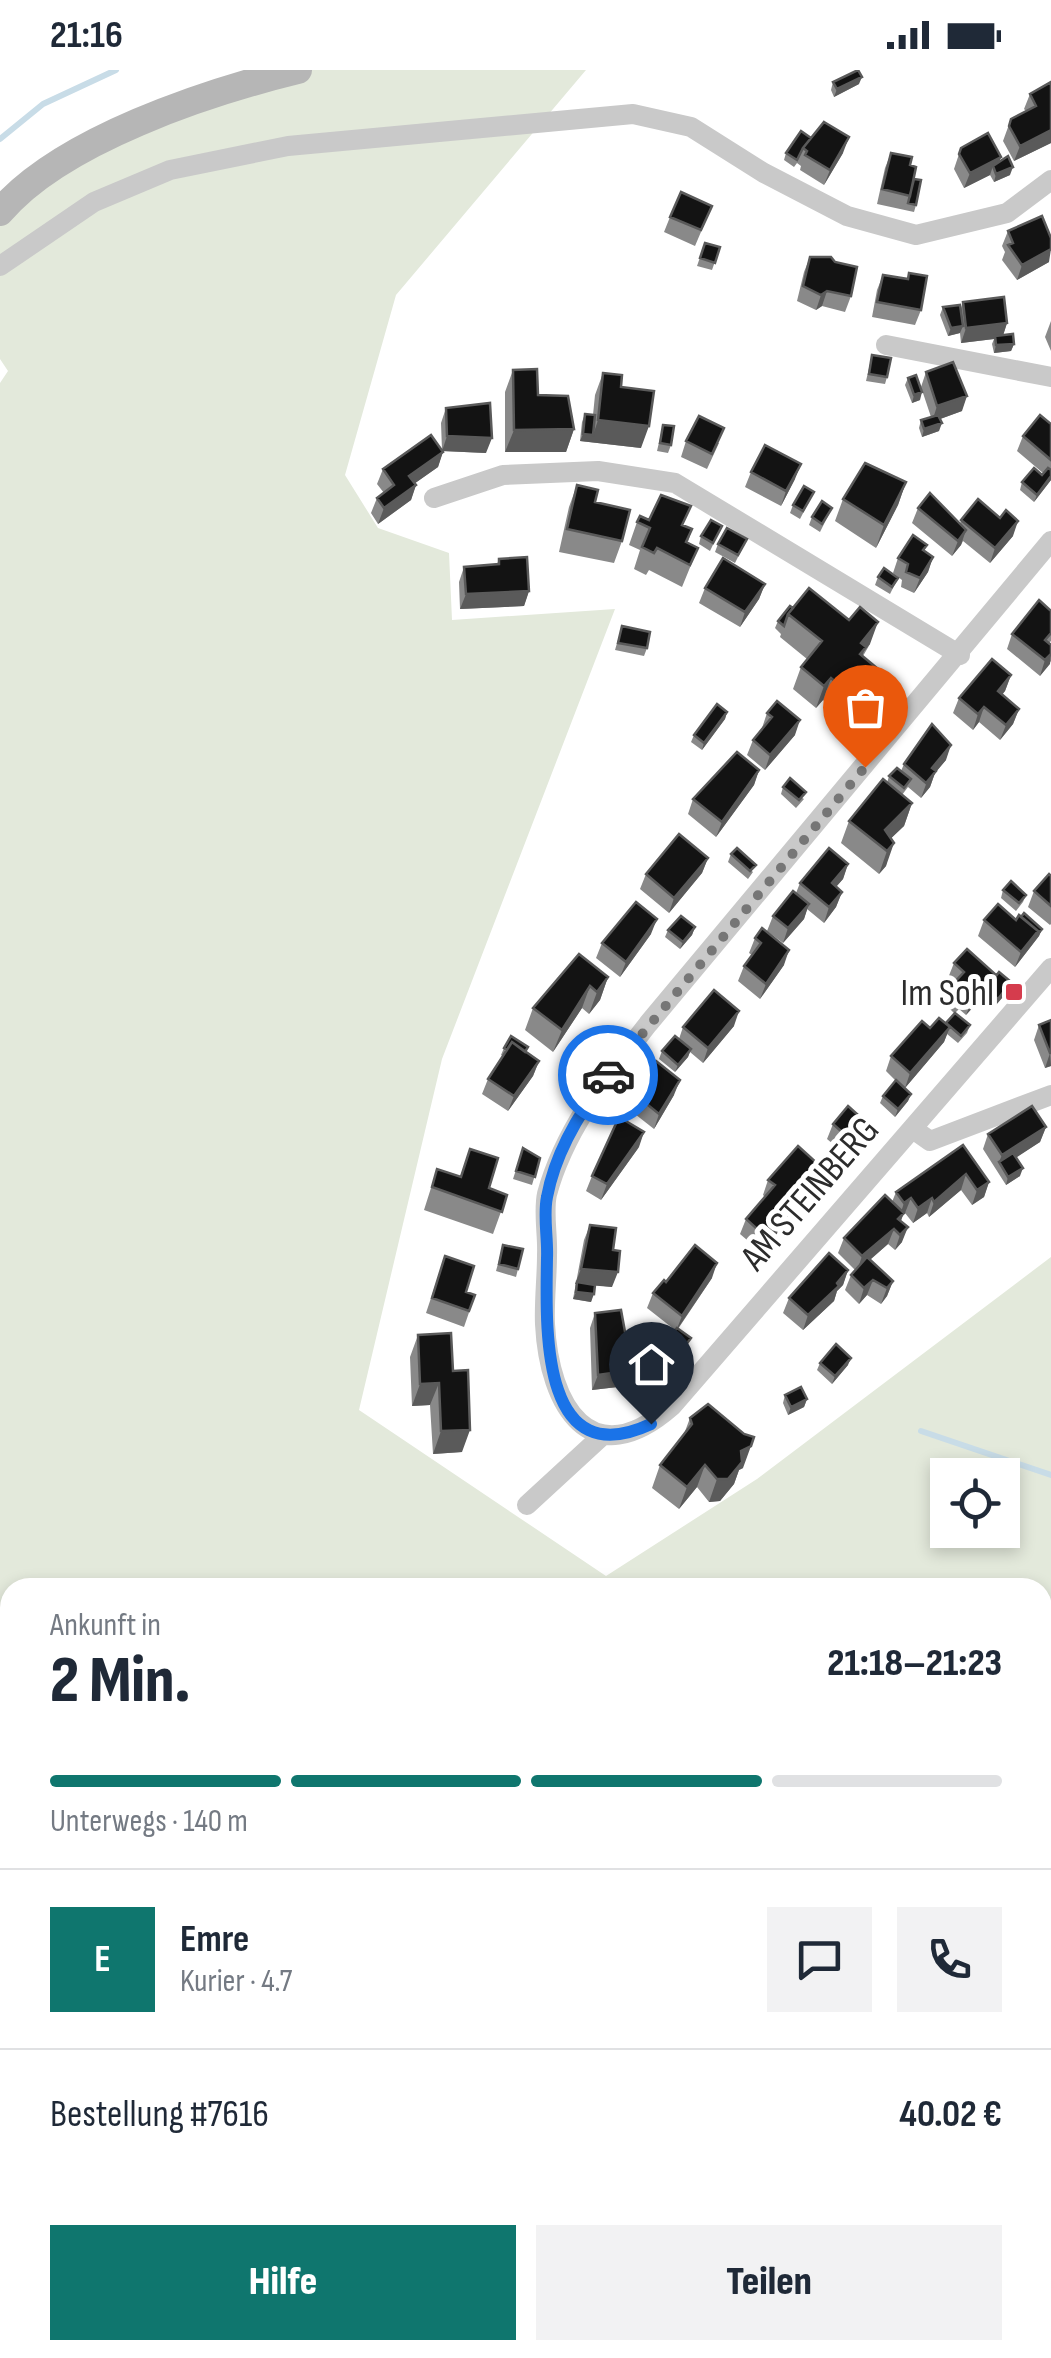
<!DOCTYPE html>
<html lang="de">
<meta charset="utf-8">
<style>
:root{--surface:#fff;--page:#f2f2f3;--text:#1f2937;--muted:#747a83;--line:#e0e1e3;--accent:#0f766e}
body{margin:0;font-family:"Sofia Sans Condensed",sans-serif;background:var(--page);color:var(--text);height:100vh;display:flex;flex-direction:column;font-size:38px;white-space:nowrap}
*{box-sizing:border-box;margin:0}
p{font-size:32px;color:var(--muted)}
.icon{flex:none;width:55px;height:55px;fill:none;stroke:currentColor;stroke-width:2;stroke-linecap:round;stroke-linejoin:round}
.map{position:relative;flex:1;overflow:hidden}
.side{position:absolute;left:0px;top:1508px;width:1052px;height:782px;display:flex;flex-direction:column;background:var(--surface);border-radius:30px 30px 0 0;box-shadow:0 5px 15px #0003}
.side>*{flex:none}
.fabs{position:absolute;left:930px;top:1388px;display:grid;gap:20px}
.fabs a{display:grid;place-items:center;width:90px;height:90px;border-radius:0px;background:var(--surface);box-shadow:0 5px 15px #0003;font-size:50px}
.pin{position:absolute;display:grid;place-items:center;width:85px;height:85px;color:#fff;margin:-102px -42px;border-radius:50% 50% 50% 0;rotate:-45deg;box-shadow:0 0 10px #0007}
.pin .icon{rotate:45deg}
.courier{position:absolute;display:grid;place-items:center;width:100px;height:100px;margin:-50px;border:8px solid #1a73e8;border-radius:50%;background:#fff;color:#222;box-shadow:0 2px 12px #0007}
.overview em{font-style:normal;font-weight:800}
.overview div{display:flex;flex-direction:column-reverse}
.overview{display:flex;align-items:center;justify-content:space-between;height:170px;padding:0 50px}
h1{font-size:65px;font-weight:800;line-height:75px}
.bar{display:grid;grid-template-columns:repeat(4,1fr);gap:15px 10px;align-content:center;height:120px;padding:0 50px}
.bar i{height:12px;border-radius:8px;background:var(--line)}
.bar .on{background:var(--accent)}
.bar p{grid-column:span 4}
.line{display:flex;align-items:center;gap:25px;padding:0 50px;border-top:2px solid var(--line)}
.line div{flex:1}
.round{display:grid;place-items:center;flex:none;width:105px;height:105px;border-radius:0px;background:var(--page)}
.action{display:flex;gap:20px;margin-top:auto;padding:20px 50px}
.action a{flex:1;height:115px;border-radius:0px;background:var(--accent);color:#fff;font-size:40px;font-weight:800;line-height:115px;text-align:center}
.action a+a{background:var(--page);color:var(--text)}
.status{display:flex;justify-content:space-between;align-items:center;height:70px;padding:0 50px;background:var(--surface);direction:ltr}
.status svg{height:28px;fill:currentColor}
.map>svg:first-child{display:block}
.green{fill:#e3e9db;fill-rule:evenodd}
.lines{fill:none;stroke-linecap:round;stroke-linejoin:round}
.stream{stroke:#c8dce7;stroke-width:6}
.street{stroke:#c9c9c9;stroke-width:20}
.secondary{stroke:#b6b6b6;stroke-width:28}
.wall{fill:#898989}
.shaded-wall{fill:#5a5a5a}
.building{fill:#131313;stroke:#5a5a5a;stroke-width:2.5}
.done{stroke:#767676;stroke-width:10;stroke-dasharray:0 18}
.route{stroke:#1a73e8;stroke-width:12}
.poi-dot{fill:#d53c4d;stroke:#fff;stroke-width:4}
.labels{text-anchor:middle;stroke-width:10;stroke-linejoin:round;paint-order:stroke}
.poi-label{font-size:38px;fill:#2c2c2c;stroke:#fff;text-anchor:end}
.street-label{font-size:38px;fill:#2c2c2c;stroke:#fff}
</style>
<div class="status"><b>21:16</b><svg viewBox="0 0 49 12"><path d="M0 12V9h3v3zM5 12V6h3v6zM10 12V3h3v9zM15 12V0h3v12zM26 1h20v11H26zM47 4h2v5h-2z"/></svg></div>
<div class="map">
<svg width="1051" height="2288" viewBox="0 0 1051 2288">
<rect width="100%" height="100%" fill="#fff"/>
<path class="green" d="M298,0H586L396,225L345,405L378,458L449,483L452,550L615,539L442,989L359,1340L606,1506L757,1409L1051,1187V2288H746L745,2280H1042V1518H10V2280H570L590,2288H0V313L8,301L0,289V142L109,65ZM948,1405H1002V1460H948Z"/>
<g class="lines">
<path class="stream" d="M0,69L43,34L116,0
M921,1361L1051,1405"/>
<path class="street" d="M0,196L94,132L170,100L288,76L633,44L691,57L764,103L847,146L916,165L1007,143L1051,110
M886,275L1051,307
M434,428L503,405L598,401L675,413L960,585
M1051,471L648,954C607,1007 565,1058 547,1124C543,1142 548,1165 547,1185C547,1208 544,1231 545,1254C549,1336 591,1407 672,1336L1051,898
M913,1059L930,1071L1051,1025
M527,1435L602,1366"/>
<path class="secondary" d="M0,142C61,70 208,22 298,0"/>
</g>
<path class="wall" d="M833,12L859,14L834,27L831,20Z
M1051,12V73L1014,91L1003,71L1011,49L1026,41L1024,39L1030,24Z
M811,68L843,83L824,115L800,100L801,96L797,93L794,97L784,90L786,83Z
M961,78L1001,87L999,92L1010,105L994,112L990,105L964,118L954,99Z
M891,83L910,95L914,109L916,135L914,142L877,134L885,98Z
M712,136L695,176L664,162L670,147Z
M1008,161L1049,192L1017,210L1002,190L1005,182L1002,176Z
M705,173L720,177L712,200L697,196Z
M810,187L851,226L845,242L822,236L816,240L797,231L804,202Z
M909,203L921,240L915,255L872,247L877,220L883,205L907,209Z
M963,232L1007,253L1003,265L1014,274L1011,281L994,283L992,274L994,269L961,273L960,263L948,266L940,245L943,237L961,238Z
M1051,251V281L1045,267Z
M872,285L887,307L885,314L866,311Z
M513,300L574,359L566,382H505V322Z
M926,302L962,341L940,349L939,361L922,367L919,358L921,350L931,347L921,317Z
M603,303L621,317L641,378L580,371L582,352L585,344L593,345L595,325Z
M908,308L920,330L912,333L905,315Z
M446,338L486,383L443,381L438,397L415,413L416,415L411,430L378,454L371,443L377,428L384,423L377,414L383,399L442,380L441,353Z
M1051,354V410L1034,432L1020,420L1022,412L1043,403L1017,381L1023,366Z
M663,355L671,375L668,383L657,381Z
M686,371L719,373L707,399L681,387Z
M751,402L795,409L781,436L745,417Z
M906,412L898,435L876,478L835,451L843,429Z
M577,415L622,471L614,493L559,482L569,437Z
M814,422L800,449L790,443L793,435Z
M832,438L820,462L809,455L812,447Z
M918,438L960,454L961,450L1013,466L990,493L963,471L961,475L952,486L912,453Z
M649,450L684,456L692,459L688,472L698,478L682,517L649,500L646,505L634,499L640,480L629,475L637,452Z
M722,456L710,481L699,474L701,466Z
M747,469L735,493L715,482L718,474Z
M927,475L924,481L933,487L928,502L914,523L901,517L902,510L893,503L898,488Z
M499,489L529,521L524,536L460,539L459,512L464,497L497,494Z
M878,507L898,508L890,524L875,515Z
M765,514L759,529L740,557L699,533L705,518Z
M793,538L870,574L863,586L870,621L862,646L854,656L823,630L816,638L793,619L801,597L807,589L780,567L781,564L775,558L778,551Z
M1051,541V571L1049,573L1051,575V591L1040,606L1007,579L1012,564Z
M622,556L647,578L644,586L615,580Z
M1011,605L1005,621L1002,625L1019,639L1013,654L1000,670L979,652L973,660L953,643L959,628Z
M727,642L725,649L702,680L691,672L694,665Z
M767,643L795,665L765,700L747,685L753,670L762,658Z
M946,690L935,703L930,717L921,728L908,717L902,725L912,733L904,756L891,768L886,796L879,804L841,773L849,751L887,713L889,706L901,701L904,694Z
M759,700L754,715L716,767L688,744L693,729Z
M783,717L804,729L796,738L781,724Z
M731,784L753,802L748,809L728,792Z
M708,788L702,803L669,843L640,819L646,804Z
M848,794L843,809L836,817L842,822L836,837L824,853L807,839L804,849L783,873L767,861L773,846L796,823L800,813Z
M1051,806V854L1050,855L1028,837L1034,821Z
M1003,820L1026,825L1023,832L1016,841L1001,828Z
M984,850H1016L1042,859L1039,866L1015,897L978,866Z
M695,857L692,865L680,879L665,867L668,860Z
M651,864L620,907L596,888L602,873Z
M755,868L784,895L760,929L738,911L744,896L752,885L749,883Z
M954,893L992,911L1011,912L1009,920L995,936L983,926L966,945L959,939L955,943L970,955L967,963L958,973L947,964L944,972L905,1018L911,1024L908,1031L895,1047L880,1033L883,1026L896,1011L886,1001L891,986L930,958L946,953L954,943L948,937L950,931L948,930L954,914L948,908Z
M608,907L600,930L589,944L582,938L553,982L525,960L533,938Z
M1051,950V996L1045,998L1034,970L1039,955Z
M734,956L703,993L690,982L688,987L675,1002L659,989L662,981L679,969L683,957Z
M504,978L526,982L539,991L533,1006L508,1041L482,1024L488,1009L503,986L501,985Z
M632,1022L674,1025L654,1059L626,1037Z
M833,1054L862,1068L846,1085L827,1069Z
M1046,1057L1040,1072L1016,1087L1020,1106L1006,1115L983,1079L988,1064Z
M963,1075L989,1112L984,1127L972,1135L961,1120L929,1147L927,1143L913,1153L905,1143L903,1145L901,1151L902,1172L895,1180L888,1174L870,1190L893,1211L887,1226L881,1234L867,1225L859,1234L845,1220L851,1205L855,1200L838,1183L844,1168L892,1132L896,1122Z
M639,1077L601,1130L586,1121L592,1106Z
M523,1078L540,1088L532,1115L513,1109Z
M470,1079L489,1118L507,1125L493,1164L424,1140L437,1099L460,1107Z
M818,1094L812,1109L793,1131L790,1149L761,1182L740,1164L746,1149L765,1127L763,1125L768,1110Z
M590,1155L613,1180L612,1217L595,1215L591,1232L573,1229L584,1170Z
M503,1175L518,1199L516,1207L496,1201Z
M445,1186L466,1222L475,1225L464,1257L426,1243Z
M848,1200L843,1215L837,1221L834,1231L803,1260L783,1243L789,1228Z
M712,1208L678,1259L688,1276L683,1283L669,1272L675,1260L647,1238L653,1223L666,1212Z
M595,1243L626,1316L592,1320L590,1258Z
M418,1265L453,1301L462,1382L433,1384L430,1335L412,1336L410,1287Z
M820,1293L848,1295L832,1314L817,1300Z
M785,1325L807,1329L804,1337L788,1345L783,1333Z
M690,1348L743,1398L739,1400L734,1414L720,1431L709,1432L697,1417L679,1439L652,1418L660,1395L684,1364Z"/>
<path class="shaded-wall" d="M862,7L859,14L834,27L837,19Z
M1051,60V73L1014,91L1020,76Z
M849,67L843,83L824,115L830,100Z
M1001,87L996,102L993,96L990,105L964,118L970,103Z
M1013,97L1010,105L994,112L996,104Z
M1051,179L1049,192L1017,210L1022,195Z
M827,221L822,236L816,240L821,225Z
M1007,253L1002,269L995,266L994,269L961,273L966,258Z
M963,256L960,263L948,266L951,258Z
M1014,274L1011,281L994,283L996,275Z
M922,322L920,330L912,333L914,325Z
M967,326L962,341L932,352L937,336Z
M598,350L649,356L641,378L580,371L583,364L593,365Z
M942,353L939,361L922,367L924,359Z
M574,359L566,382H505L514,360Z
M447,366L492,368L486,383L442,381Z
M443,382L438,397L404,421L409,406Z
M801,394L795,409L781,436L786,421Z
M1051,406V410L1034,432L1037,425Z
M906,412L898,435L876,478L884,455Z
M416,415L411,430L378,454L384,438Z
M1018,451L1013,466L990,493L995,478Z
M966,460L961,475L952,486L958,471Z
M933,487L928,502L914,523L920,508Z
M765,514L759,529L740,557L745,542Z
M529,521L524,536L460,539L466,524Z
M878,552L870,574L864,581L858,599L861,573Z
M1051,584L1050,594L1040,606L1045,590Z
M878,599L870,621L861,632L863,618Z
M1011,605L1005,621L992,636L998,621Z
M831,608L823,630L816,638L824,616Z
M870,624L862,646L854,656L862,634Z
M984,637L979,652L973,660L978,644Z
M1019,639L1013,654L1000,670L1006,655Z
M727,642L725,649L702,680L704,673Z
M800,650L795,665L765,700L770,685Z
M951,675L946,690L935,703L930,717L921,728L932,698Z
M759,700L754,715L716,767L722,752Z
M912,733L904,756L882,777L885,760Z
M894,773L886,796L879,804L887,781Z
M708,788L702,803L669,843L674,828Z
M848,794L843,809L826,828L832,813Z
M842,822L836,837L824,853L829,837Z
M809,834L804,849L783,873L788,858Z
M657,849L651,864L620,907L626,892Z
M695,857L692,865L680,879L683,872Z
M1042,859L1039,866L1015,897L1021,882L1038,861Z
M789,880L784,895L760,929L766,914Z
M995,904L989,919H986L983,926L966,945L972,930Z
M608,907L600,930L589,944L597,922Z
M1011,912L1009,920L995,936L998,929Z
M590,916L582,938L553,982L562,960Z
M739,941L734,956L703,993L708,978Z
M950,957L944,972L905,1018L910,1003Z
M691,979L688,987L675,1002L678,995Z
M1050,983L1051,996L1045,998Z
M539,991L533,1006L508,1041L514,1026Z
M680,1010L674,1025L654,1059L659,1044Z
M911,1024L908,1031L895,1047L898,1039Z
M867,1053L862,1068L846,1085L851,1070Z
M1046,1057L1040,1072L1002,1097L999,1092L1002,1085Z
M644,1062L639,1077L601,1130L607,1114Z
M818,1094L812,1109L783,1143L789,1128Z
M1023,1098L1020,1106L1006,1115L1008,1107Z
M966,1104L961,1120L929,1147L934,1132Z
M989,1112L984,1127L972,1135L977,1120Z
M911,1128L905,1143L903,1145L898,1158L899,1148L904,1133Z
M932,1128L927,1143L913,1153L918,1138Z
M796,1134L790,1149L761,1182L766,1167Z
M908,1157L902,1172L895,1180L900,1165Z
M894,1159L888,1174L857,1201L862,1186Z
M717,1193L712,1208L676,1261L682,1246Z
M581,1199L618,1202L612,1217L575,1214Z
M848,1200L843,1215L837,1221L834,1231L803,1260L808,1245Z
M873,1210L867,1225L859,1234L864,1218Z
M893,1211L887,1226L881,1234L887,1218Z
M576,1222L594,1224L591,1232L573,1229Z
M851,1288L848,1295L832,1314L835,1306Z
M632,1300L626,1316L592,1320L598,1305Z
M439,1313L430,1335L412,1336L420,1314Z
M807,1329L804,1337L788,1345L791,1337Z
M470,1360L462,1382L433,1384L441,1361Z
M751,1376L743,1398L739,1400L734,1414L720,1431L709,1432L717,1409L741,1381Z
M705,1395L697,1417L679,1439L687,1417Z"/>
<path class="building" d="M858,0L862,7L837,19L833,12Z
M1051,12V60L1020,76L1009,56L1011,49L1036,36L1030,24Z
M824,52L849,67L830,100L805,85L807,81L803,78Z
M801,61L811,68L803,78L797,90L786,83Z
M988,63L1001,87L970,103L959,84L961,78Z
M891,83L912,87L910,95L916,97L910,126L882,119Z
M1008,86L1013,97L996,104L993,96Z
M914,109L921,110L916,135L908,133Z
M681,122L712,136L701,160L670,147Z
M1042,146L1051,168V179L1022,195L1008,175L1013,173L1008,161Z
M705,173L720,177L715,193L700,188Z
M810,187H831L835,192L857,197L851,226L827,221L821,225L803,216Z
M909,203L927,206L921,240L877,232L883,205L908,209Z
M1004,227L1007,253L966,258L963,232Z
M960,235L963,256L951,258L943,237Z
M1013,264L1014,274L996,275L995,266Z
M872,285L891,288L887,307L869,304Z
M953,292L967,326L937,336L926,302Z
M537,299L538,325L568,326L574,359L514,360L513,300Z
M603,303L622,305L621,317L654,321L649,356L598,350Z
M916,305L922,322L914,325L908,308Z
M490,333L492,368L447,366L446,338Z
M585,344L595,345L593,365L583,364Z
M938,345L942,353L924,359L921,350Z
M1040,345L1051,354V390L1023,366Z
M699,346L724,358L712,384L686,371Z
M663,355L674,356L671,375L660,373Z
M431,365L443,382L409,406L416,415L384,438L377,428L394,415L383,399Z
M765,375L801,394L786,421L751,402Z
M865,393L906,412L884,455L843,429Z
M1034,398L1042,405L1048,398L1051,400V406L1037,425L1022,412Z
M577,415L598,420L595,432L630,440L622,471L567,459Z
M804,416L814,422L803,441L793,435Z
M930,423L966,460L958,471L918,438Z
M661,425L691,436L682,455L692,459L686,472L698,478L690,495L657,478L654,483L642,477L650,458L637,452L640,446L649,450Z
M978,429L1000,448L1006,440L1018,451L995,478L961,450Z
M822,431L832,438L822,454L812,447Z
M711,450L722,456L713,473L701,466Z
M727,458L747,469L738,485L718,474Z
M913,465L927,475L923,480L933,487L920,508L906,502L908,494L898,488Z
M527,487L529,521L466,524L464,497L499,494V489Z
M723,488L765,514L745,542L705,518Z
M884,498L898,508L892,517L878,507Z
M809,518L849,550L860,537L878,552L861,573L866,577L860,584L878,599L863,618L870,624L862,634L831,608L824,616L801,597L822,571L788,544Z
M1039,530L1051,541V563L1045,570L1051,575V584L1045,590L1012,564Z
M790,536L793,538L788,544L784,556L778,551Z
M622,556L650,562L647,578L618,573Z
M992,589L1011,605L998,621L1019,639L1006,655L984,637L978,644L959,628Z
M777,631L800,650L770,685L753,670L772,647L767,643Z
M717,634L727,642L704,673L694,665Z
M932,654L951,675L932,698L936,701L926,713L904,694Z
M737,682L759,700L722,752L693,729Z
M897,698L911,709L904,718L889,706Z
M790,708L806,722L799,730L783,717Z
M883,709L912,733L885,760L894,773L887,781L849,751Z
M679,764L708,788L674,828L646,804Z
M737,778L756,795L750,801L731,784Z
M829,778L848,794L832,813L842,822L829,837L800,813Z
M1049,804L1051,806V836L1034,821Z
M1011,811L1026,825L1019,833L1003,820Z
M793,821L809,834L788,858L773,846Z
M636,832L657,849L626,892L602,873Z
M998,834L1016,850L1019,845L1038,861L1021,882L984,850Z
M1024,843L1042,859L1036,866L1038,861L1021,847Z
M681,846L695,857L683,872L668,860Z
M762,858L789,880L766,914L744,896L761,873L755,868Z
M967,879L995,904L972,930L964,924L960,928L953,922L957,918L953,914L964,902L954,893Z
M579,884L608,907L597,922L590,916L562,960L533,938Z
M999,902L1011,912L998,929L986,919Z
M714,920L739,941L708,978L683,957Z
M955,943L970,955L961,966L946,953Z
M939,948L950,957L910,1003L891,986L922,951L930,958Z
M1051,950V983H1050L1039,955Z
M511,966L528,977L525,982L512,972L507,980L504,978Z
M675,966L691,979L678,995L662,981Z
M512,972L539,991L514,1026L488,1009Z
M656,991L680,1010L659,1044L632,1022Z
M896,1010L911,1024L898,1039L883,1026Z
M848,1036L867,1053L851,1070L833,1054Z
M1032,1036L1046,1057L1002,1085L988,1064Z
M619,1047L644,1062L607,1114L592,1106Z
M963,1075L989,1112L977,1120L966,1104L934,1132L932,1128L918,1138L911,1128L904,1133L896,1122Z
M798,1076L818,1094L789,1128L796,1134L766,1167L746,1149L775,1115L768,1110Z
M523,1078L540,1088L535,1107L516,1101Z
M470,1079L498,1088L489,1118L507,1125L502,1142L432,1117L437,1099L461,1107Z
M1013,1083L1023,1098L1008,1107L999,1092Z
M885,1125L904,1143L898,1149L908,1157L900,1165L894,1159L862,1186L844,1168Z
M590,1155L616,1158L613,1180L620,1181L618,1202L581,1199Z
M503,1175L523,1179L518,1199L499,1194Z
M695,1175L717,1193L682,1246L653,1223L664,1210L666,1212Z
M829,1183L848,1200L837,1213L839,1216L808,1245L789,1228Z
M445,1186L474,1196L466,1222L475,1225L469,1241L432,1228Z
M867,1187L893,1211L887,1218L873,1210L864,1218L851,1205Z
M577,1212L595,1215L594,1224L576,1222Z
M621,1240L632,1300L598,1305L595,1243Z
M677,1258L691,1268L685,1276L671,1265Z
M451,1263L453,1301L468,1300L470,1360L441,1361L439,1313L420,1314L418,1265Z
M836,1274L851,1288L835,1306L820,1293Z
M801,1317L807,1329L791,1337L785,1325Z
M708,1334L744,1364L754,1367L751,1376L741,1381L742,1392L728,1409H717L705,1395L687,1417L660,1395L692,1354L690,1348Z"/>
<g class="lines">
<path class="done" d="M608,1005L865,697"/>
<path class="route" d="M608,1005C581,1040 555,1083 547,1127C543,1146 548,1168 547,1188C546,1255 539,1406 651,1354"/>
</g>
<rect class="poi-dot" x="1004" y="912" width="20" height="20" rx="5"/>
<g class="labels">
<g class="poi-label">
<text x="994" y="935">Im Sohl</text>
</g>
<g class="street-label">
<text transform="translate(809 1123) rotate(-49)" y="13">AM STEINBERG</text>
</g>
</g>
</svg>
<div class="fabs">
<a><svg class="icon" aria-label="locate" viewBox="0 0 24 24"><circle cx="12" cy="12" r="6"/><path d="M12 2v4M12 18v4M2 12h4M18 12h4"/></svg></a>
</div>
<div class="pin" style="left:865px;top:697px;background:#ea580c"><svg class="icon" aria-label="bag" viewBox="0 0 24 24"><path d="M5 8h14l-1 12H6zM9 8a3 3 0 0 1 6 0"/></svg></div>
<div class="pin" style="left:651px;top:1354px;background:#1f2937"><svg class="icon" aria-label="home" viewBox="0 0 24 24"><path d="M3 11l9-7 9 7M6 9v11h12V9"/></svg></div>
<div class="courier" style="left:608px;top:1005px"><svg class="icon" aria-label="car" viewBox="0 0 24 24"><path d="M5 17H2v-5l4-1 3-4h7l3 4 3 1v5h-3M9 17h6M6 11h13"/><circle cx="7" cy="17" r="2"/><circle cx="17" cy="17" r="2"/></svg></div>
<section class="side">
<div class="overview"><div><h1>2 Min.</h1><p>Ankunft in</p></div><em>21:18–21:23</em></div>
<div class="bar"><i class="on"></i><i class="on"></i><i class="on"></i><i></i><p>Unterwegs · 140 m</p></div>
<div class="line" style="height:180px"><b class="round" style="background:var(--accent);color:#fff">E</b><div><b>Emre</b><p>Kurier · 4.7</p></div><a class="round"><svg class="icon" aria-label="chat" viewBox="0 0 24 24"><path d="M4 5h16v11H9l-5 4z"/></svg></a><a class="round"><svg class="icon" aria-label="phone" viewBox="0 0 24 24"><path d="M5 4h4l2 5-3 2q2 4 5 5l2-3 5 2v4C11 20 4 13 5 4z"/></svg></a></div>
<div class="line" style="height:130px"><div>Bestellung #7616</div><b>40.02 €</b></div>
<div class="action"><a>Hilfe</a><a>Teilen</a></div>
</section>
</div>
